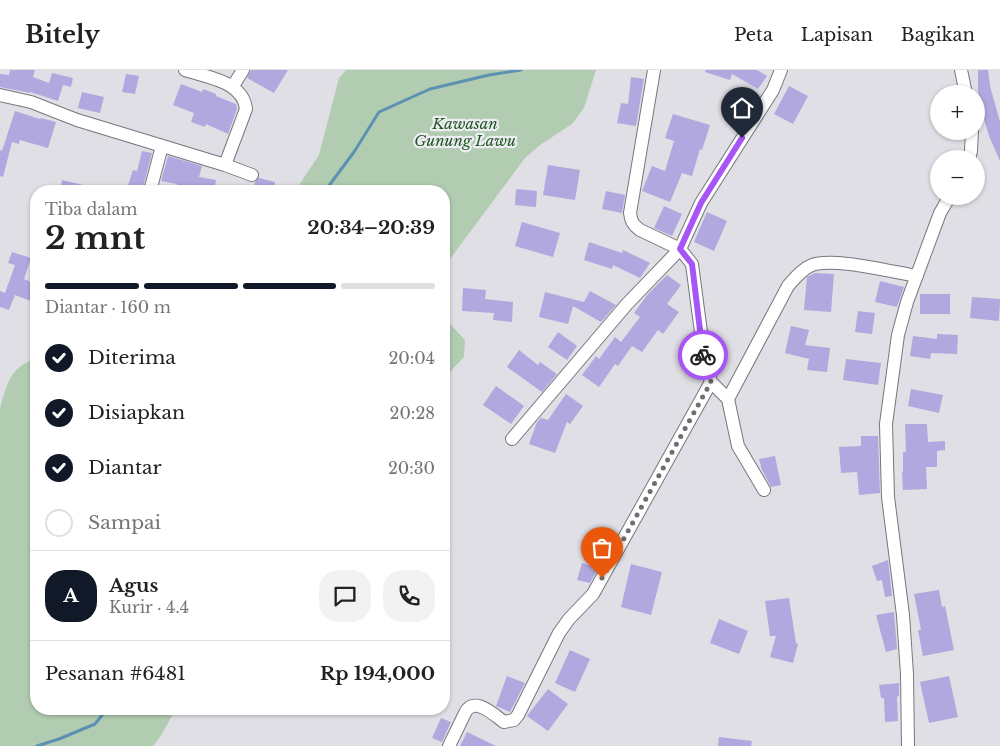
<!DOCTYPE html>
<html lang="id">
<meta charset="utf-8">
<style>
:root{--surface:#fff;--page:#f2f2f2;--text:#222;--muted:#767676;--line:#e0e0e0;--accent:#111827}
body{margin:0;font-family:"Libre Baskerville",serif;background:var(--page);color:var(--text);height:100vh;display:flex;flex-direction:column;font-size:19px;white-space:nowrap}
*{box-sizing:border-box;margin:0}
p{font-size:16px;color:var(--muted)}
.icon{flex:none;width:28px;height:28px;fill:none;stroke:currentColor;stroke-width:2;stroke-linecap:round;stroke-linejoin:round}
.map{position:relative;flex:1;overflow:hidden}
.details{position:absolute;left:30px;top:115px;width:420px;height:530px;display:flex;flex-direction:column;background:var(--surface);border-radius:20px;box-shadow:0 1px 4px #0004}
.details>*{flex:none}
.tools{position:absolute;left:930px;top:15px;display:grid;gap:10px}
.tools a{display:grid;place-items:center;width:55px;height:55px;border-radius:50%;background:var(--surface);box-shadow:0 1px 4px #0004;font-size:25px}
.pin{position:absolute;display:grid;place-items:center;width:42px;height:42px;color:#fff;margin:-51px -21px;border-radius:50% 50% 50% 0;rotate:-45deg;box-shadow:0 0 5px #0007}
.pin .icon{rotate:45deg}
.courier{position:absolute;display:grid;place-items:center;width:50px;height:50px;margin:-25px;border:4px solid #a855f7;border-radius:50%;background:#fff;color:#222;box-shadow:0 1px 6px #0007}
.overview em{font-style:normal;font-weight:700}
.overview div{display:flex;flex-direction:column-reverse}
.overview{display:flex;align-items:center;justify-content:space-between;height:85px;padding:0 15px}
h1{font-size:32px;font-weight:700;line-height:38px}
.bar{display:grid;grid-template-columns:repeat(4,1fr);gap:8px 5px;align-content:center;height:60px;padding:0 15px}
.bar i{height:6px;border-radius:4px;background:var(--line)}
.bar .active{background:var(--accent)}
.bar p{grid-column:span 4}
.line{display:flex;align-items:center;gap:12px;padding:0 15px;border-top:1px solid var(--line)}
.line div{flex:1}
.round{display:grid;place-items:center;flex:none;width:52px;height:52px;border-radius:20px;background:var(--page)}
ol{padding:0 15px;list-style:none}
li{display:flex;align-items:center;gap:15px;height:55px}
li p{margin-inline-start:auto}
li .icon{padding:5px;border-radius:50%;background:var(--accent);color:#fff;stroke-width:4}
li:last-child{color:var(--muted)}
li i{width:28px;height:28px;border:2px solid var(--line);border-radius:50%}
header{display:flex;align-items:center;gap:30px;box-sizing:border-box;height:70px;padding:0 25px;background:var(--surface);border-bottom:1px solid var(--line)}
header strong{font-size:24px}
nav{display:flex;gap:28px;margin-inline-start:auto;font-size:18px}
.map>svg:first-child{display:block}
.green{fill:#b1ccb0}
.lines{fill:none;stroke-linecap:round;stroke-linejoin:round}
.stream{stroke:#5c91b4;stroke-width:3}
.building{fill:#b0a8de}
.street-casing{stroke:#77767c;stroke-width:14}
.street{stroke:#fff;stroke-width:12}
.done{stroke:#6e6e71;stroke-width:5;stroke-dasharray:0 9}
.route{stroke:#a855f7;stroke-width:6}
.labels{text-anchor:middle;stroke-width:4.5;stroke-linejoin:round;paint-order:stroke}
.park-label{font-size:15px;font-style:italic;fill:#1e5820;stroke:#ededf3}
</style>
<header>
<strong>Bitely</strong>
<nav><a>Peta</a><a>Lapisan</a><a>Bagikan</a></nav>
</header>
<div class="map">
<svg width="1000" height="676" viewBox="0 0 1000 676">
<rect width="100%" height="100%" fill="#e0dfe5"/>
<path class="green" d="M346,0H596L584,38L572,54L540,75L525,88L444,197V121H295L319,85L339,8Z
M444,251L452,256L465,270L464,287L449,303L444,304Z
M36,285V639H176L160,667L153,676H0V338C4,325 8,305 20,297C26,292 32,291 36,285Z"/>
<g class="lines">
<path class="stream" d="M325,121L354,82L379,42L430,19L489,5L521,0
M37,676L59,669L95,654L107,639"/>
</g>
<path class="building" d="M10,0H35L33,7L49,13L52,3L73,8L71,17L63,15L58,31L30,22V23L0,17V4L9,5Z
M251,0H288L274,23L247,8Z
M706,0H757L767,6L758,19L732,4L730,10L705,2Z
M978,0H988L990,16L1000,52V91L989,66L983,46L985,45L978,22Z
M126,4L139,6L135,24L122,22Z
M631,7L644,9L636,56L617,53L621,33L628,34Z
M181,14L202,22L203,19L216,24V26L236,34L237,39L228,64L206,54L205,57L191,52L194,43L173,35Z
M789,16L808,26L793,54L774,44Z
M82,22L104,27L100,43L78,38Z
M15,41L40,49L41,48L56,52L48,78L20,70L19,74L12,72L3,107L0,106V80L2,81Z
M673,44L710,55L702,80L700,79L692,106L682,103L670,132L642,121L652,96L665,101L674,71L665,68Z
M142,81L152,83L142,121H126L133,100L137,101Z
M168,86L202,96L199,107L216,110L214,121H175L177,114L161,111Z
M548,95L580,100L575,130L543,125Z
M259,108L275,112L274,121H253L255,112Z
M62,110L96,118V121H60Z
M516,119L537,121L536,137L515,135Z
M606,121L625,125L622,143L602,139Z
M664,136L682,144L672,166L654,158Z
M707,142L727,151L714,181L694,172Z
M522,152L560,163L553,187L515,176Z
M589,172L622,183L623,180L650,193L640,208L613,195L612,199L584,190Z
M12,182L31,188L24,209L36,214V233L15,225L9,240L0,237V221L5,223L15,195L8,193Z
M815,203L834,204L831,242L804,240L807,207Z
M667,205L681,215L667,234L679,242L663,264L658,260L642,282L632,276L618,296L615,294L599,317L582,305L596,286L599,289L615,267L621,272L640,247L634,243L648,224Z
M880,211L904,217L897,237L875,232Z
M463,218L486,220L485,229L513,232L512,252L493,250L494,243L462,241Z
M590,221L616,235L601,252L573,236L568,254L539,247L545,222L584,232Z
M920,224H950V244H920Z
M972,227L1000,229L999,251L970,248Z
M858,241L875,243L872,264L855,262Z
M791,256L809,260L805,275L830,278L827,302L807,300L809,289L785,283Z
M558,262L577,276L567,290L548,277Z
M937,264L958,265L957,284L931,283L930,289L910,286L913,266L937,269Z
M519,280L538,295L540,292L557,304L542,322L507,297Z
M846,289L881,293L878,315L843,310Z
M496,316L524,336L511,354L483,335Z
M911,319L943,325L939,343L908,336Z
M566,324L583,336L570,354L567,352L555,383L529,374L537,352L541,348L548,350Z
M905,354H927L928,372L945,371V380L937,381V397H926L927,419L903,420L902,402H903V382H906Z
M861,366H878L880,423L859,425L857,402L841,403L839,377L861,376Z
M775,386L781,415L771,417L762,400L759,389Z
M888,490L892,526L885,527L882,510L877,511L872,496Z
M582,493L598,498L590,513L577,510Z
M631,494L662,502L651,545L621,537Z
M939,520L942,537L945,536L954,580L923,586L918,560H921L914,524Z
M789,528L796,573L798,574L793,593L770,587L776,566H770L765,531Z
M894,542L897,579L886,582L876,545Z
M719,549L748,561L739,584L710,573Z
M570,580L590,589L575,622L555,613Z
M507,606L525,613L510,642L496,636Z
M949,606L958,647L929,653L920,612Z
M899,613V626L897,627L898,651L885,652L884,628H881L879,615Z
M548,619L568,634L548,661L527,646Z
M441,648L451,652L442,672L432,668Z
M467,662L496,676H460Z
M719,667L752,671L751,676H718Z"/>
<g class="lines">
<defs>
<path id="street" d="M654,0L630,143C631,151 633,155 640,160L680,179L692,194L704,285L711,312L728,329L738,376L764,420
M961,0L966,24
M233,16L243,0
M0,25L31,32L77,50L225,95L246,39C243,11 206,7 185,0
M969,89L971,81L972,61
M225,95L252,105
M150,121L162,76
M728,329L788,216C795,208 802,199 812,195C833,187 892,202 917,206
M512,369L627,234L680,179L701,133L773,20L781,0
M449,676L465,643C474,625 494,645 504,652L514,650L518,645L559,563L569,549L593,524L711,312
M908,676L907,604L903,545L888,427L886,354L898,265L907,232L940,143L950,126"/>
</defs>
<use href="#street" class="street-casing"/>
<use href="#street" class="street"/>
</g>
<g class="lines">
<path class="done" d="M602,508L711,312L703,285"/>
<path class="route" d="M703,285L692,194L680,179L701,133L742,68"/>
</g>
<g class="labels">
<g class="park-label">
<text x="465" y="59">Kawasan<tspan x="465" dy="17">Gunung Lawu</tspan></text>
</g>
</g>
</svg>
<div class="tools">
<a>+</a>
<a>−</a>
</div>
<div class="pin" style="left:602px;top:508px;background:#ea580c"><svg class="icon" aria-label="bag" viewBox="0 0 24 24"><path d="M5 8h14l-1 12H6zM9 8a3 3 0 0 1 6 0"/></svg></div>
<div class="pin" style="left:742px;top:68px;background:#1f2937"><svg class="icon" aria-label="home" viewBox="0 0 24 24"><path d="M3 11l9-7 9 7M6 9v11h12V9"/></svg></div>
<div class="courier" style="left:703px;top:285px"><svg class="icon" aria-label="bike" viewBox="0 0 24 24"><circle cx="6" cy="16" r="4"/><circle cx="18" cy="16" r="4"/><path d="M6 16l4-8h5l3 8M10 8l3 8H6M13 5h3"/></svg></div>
<section class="details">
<div class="overview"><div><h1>2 mnt</h1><p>Tiba dalam</p></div><em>20:34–20:39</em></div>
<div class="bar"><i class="active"></i><i class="active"></i><i class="active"></i><i></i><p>Diantar · 160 m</p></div>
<ol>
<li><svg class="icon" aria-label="check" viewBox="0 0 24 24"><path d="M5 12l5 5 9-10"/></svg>Diterima<p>20:04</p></li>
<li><svg class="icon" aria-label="check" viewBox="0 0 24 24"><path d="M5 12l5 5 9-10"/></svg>Disiapkan<p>20:28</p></li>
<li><svg class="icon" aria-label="check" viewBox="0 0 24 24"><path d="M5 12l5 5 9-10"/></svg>Diantar<p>20:30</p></li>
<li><i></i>Sampai</li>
</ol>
<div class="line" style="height:90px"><b class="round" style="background:var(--accent);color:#fff">A</b><div><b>Agus</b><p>Kurir · 4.4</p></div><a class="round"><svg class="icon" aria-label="chat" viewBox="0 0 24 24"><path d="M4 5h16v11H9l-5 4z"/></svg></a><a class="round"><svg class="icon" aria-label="phone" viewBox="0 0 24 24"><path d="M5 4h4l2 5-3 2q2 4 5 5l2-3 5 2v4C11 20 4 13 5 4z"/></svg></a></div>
<div class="line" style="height:65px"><div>Pesanan #6481</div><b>Rp 194,000</b></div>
</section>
</div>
